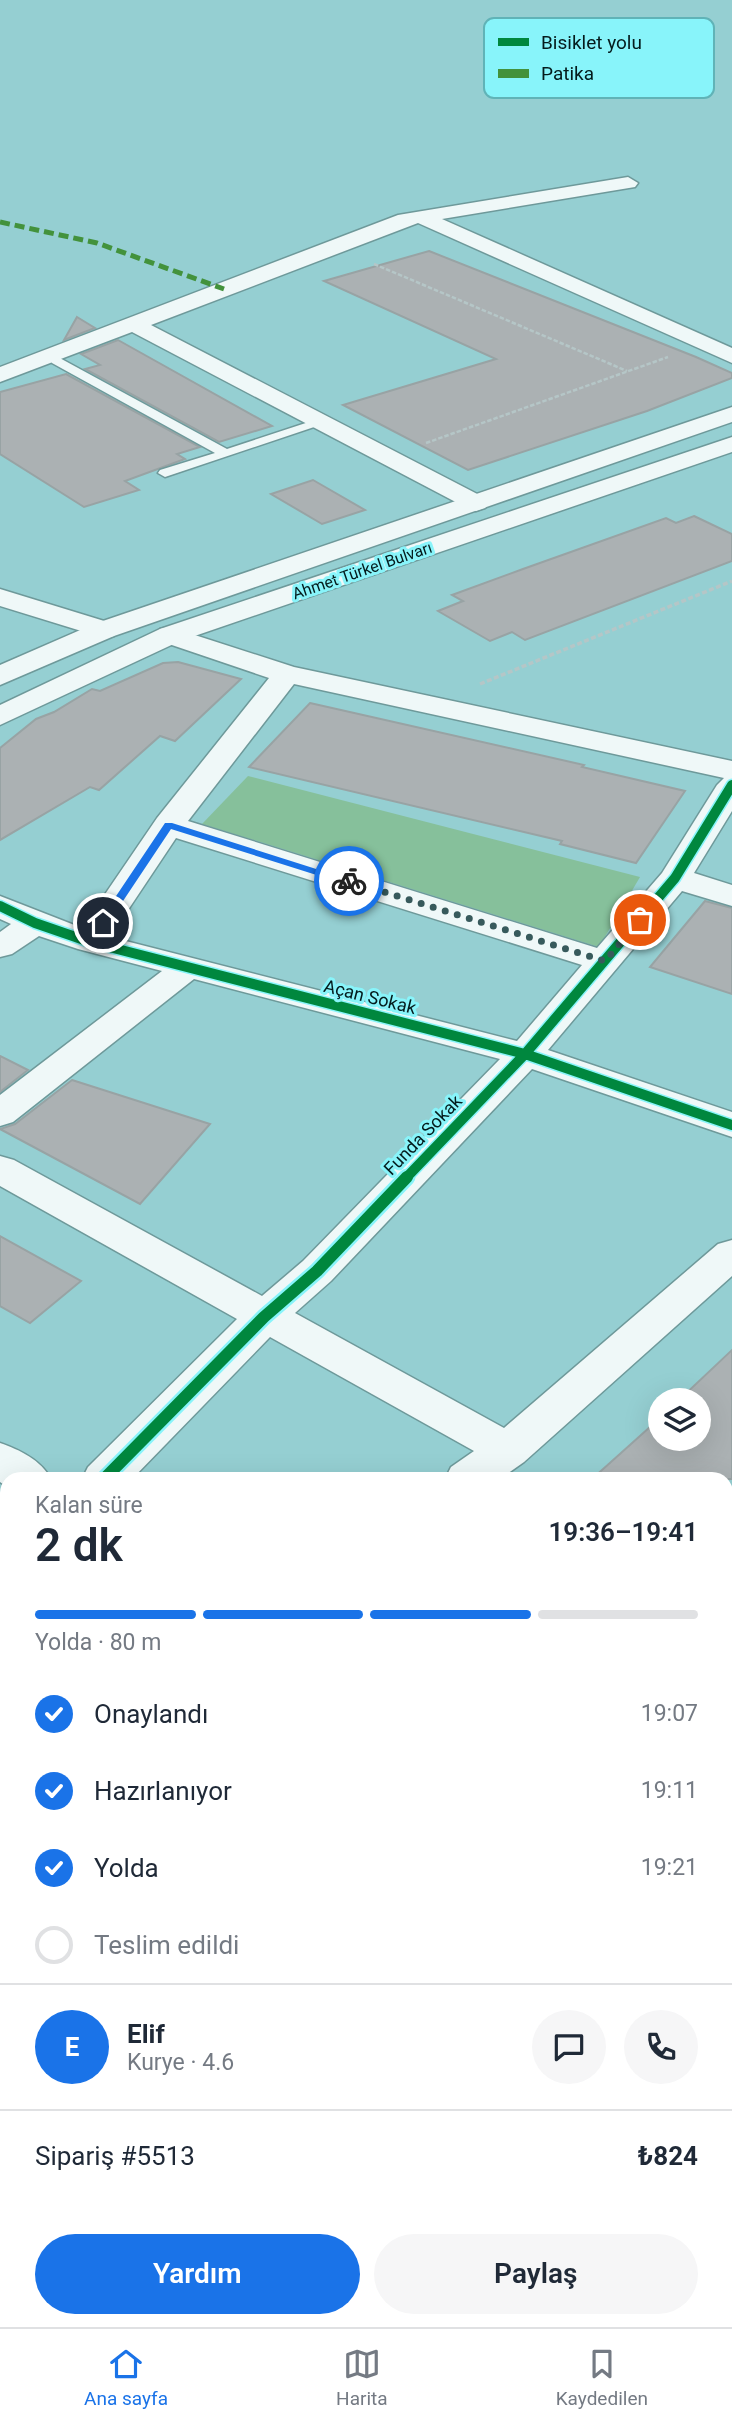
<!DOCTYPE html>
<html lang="tr">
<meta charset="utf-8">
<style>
:root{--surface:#fff;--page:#f6f6f7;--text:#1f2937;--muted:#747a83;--line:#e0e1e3;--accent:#1a73e8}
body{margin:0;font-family:Roboto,sans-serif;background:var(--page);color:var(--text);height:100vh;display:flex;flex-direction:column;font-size:26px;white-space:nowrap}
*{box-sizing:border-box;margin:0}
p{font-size:23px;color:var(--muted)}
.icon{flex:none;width:38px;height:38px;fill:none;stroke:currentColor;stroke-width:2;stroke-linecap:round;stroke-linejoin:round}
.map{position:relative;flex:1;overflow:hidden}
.sheet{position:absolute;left:0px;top:1472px;width:733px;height:856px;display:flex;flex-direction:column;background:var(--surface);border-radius:21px 21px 0 0;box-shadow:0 7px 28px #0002}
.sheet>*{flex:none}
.tools{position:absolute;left:648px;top:1388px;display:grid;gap:14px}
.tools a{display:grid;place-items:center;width:63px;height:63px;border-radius:50%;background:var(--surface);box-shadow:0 7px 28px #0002;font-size:35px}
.pin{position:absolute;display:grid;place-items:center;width:60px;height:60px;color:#fff;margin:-30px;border:4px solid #fff;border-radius:50%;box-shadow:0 2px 7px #0007}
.courier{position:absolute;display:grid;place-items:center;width:70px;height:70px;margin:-35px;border:5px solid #1a73e8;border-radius:50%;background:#fff;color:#222;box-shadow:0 2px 9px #0007}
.headline em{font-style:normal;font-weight:600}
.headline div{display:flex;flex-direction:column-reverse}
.headline{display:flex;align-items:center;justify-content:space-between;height:119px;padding:0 35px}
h1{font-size:46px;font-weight:600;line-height:52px}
.bar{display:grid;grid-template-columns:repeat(4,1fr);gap:10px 7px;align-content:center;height:84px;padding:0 35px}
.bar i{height:9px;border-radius:5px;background:var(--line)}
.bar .selected{background:var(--accent)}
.bar p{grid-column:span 4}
.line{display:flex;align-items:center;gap:18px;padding:0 35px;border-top:2px solid var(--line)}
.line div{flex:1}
.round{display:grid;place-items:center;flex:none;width:74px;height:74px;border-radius:37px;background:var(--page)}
ol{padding:0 35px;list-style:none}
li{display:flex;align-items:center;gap:21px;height:77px}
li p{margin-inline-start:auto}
li .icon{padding:7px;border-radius:50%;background:var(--accent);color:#fff;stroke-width:4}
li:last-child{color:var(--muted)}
li i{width:38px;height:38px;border:4px solid var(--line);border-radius:50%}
.primary-button{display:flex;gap:14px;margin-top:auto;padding:14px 35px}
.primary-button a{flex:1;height:80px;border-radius:42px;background:var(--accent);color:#fff;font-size:28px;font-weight:600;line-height:80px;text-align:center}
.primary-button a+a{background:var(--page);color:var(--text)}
.dock{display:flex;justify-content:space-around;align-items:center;height:98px;border-top:2px solid var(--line);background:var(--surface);font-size:19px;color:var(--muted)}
.dock a{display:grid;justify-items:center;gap:4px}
.dock .selected{color:var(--accent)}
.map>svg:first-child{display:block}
.green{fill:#86c09b}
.forest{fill:#7bb88e}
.building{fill:#abb1b3;stroke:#98a3a4;stroke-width:2}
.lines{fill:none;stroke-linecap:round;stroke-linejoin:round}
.lane-casing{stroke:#6e999a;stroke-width:3}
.street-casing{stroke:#6e999a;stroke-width:3}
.primary-casing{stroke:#6e999a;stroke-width:3}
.path-far1{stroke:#b5c6c7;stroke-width:2.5;stroke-dasharray:4.5 2;stroke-linecap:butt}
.path{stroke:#b5c6c7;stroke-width:3.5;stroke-dasharray:5 2.5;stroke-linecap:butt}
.lane{fill:#eff8f8;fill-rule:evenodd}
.street{fill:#eff8f8;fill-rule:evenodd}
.primary{fill:#eff8f8;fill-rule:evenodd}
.quiet{stroke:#43923c;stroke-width:5;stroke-dasharray:10 5;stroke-linecap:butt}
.cycleway-far1-casing{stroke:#88f4fa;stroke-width:13}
.cycleway-casing{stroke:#88f4fa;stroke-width:17}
.cycleway-far1{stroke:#00873e;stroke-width:10}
.cycleway{stroke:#00873e;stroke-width:12}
.route{fill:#1a73e8}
.done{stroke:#375a5c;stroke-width:7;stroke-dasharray:0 12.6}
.labels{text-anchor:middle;stroke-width:6;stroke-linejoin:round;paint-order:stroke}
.far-street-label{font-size:16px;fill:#041b1c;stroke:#88f4fa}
.street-label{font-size:18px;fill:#041b1c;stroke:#88f4fa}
.key{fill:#88f4fa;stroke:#60b3b7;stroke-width:2}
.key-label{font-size:19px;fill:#041b1c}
</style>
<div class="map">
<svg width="732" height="2327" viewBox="0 0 732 2327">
<rect width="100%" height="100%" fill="#95cfd2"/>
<path class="green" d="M248,776L640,877L599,947L202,824Z"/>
<path class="forest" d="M732,2137V2327H576L582,2320H726V2144Z"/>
<path class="building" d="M429,251L696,357L732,373V378L647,411L468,470L343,405L496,359L324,281Z
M77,317L95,328L64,340Z
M118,340L272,426L219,442L85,369L100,365L81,354Z
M66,374L200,447L177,454L185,459L125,481L139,490L84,507L0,454V392Z
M313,480L365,510L322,524L271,494Z
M694,516L732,534V561L525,640L512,632L490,641L438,611L463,601L452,595L523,569L666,518L676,523Z
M178,662L241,679L175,741L160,736L99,790L90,787L0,840V748L36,719L54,712L92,689L100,691L163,663Z
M310,703L584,765L582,767L685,791L636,863L560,844L562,841L249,767Z
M705,901L732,908V994L650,967Z
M0,1056L28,1070L0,1092Z
M72,1080L210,1124L140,1204L0,1129L15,1124Z
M0,1236L81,1281L30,1323L0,1306Z
M732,1350V1479H592L660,1418V1438H698V1400H679Z"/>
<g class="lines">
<defs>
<path id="lane" d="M56,356L227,449L318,419L323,418L329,422L165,477L158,473L160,470L215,453L52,363L50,360Z"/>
<path id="street" d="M628,177L638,183L635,187L442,219L732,348V363L418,223L151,325L485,498L489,503L485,508L476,511L467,508L132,332L0,382V367L398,215Z
M0,589L114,624L118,630L114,636L104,638L0,606Z
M170,627L294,667L732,761V811L694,873L732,885V906L682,891L548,1050L732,1112V1137L532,1069L331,1281L295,1313L504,1428L718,1244L732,1240V1276L524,1462L500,1479H445L451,1467L474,1451L270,1337L132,1479H82L88,1467L237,1319L0,1186V1156L14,1160L262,1296L303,1261L500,1059L194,979L13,1122L0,1126V1095L162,971L78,949L39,936L12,954L0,957V932L11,924L0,919V896L82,928L157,818L269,678L160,641L156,635L160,629ZM294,684L724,778L717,785L662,873L597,948L188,821ZM176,838L582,965L517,1041L110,937Z
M0,1443C20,1450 41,1460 51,1479H7V1487L0,1482Z
M726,1736L732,1738V1783L726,1781Z
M7,1787V1834L0,1837V1789Z
M7,1930V1987L0,1989V1933Z
M732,2050V2110L726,2112V2052Z
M0,2100L7,2103V2163L0,2161Z
M145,2320H210L213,2327H148Z
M268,2320H333L336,2327H271Z
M504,2320H568L565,2327H501Z"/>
<path id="primary" d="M732,407V422L114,636L0,685V665L94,624Z
M732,437V452L180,641L0,725V705L160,629Z"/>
</defs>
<use href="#lane" class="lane-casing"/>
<use href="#street" class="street-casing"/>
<use href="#primary" class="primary-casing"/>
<path class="path-far1" d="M374,264L627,371
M426,443L668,357"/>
<path class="path" d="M480,684L732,581"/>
<use href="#lane" class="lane"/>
<use href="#street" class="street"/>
<use href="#primary" class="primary"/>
<path class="quiet" d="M0,222L97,243L224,289"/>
<defs>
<path id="cycleway-far1" d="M0,906L35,923L90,942L525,1054L732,1125
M405,1179L525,1054L675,878L732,785"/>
<path id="cycleway" d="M104,1479L264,1317L317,1271L407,1177"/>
</defs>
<use href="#cycleway-far1" class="cycleway-far1-casing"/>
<use href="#cycleway" class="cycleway-casing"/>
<use href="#cycleway-far1" class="cycleway-far1"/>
<use href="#cycleway" class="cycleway"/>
</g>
<path class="route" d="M165,823H172L354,881L345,884L171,829L107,925H100L98,923Z"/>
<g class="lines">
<path class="done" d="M349,881L605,961L640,920"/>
</g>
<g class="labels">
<g class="far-street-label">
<text transform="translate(362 570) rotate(-19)" y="6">Ahmet Türkel Bulvarı</text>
</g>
<g class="street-label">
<text transform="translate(370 997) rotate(14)" y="6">Açan Sokak</text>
<text transform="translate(423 1135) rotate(-46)" y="6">Funda Sokak</text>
</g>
</g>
<rect x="484" y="18" width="230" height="80" rx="10" class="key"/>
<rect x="498" y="38" width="31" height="8" fill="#00873e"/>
<rect x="498" y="69" width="31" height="9" fill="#43923c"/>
<g class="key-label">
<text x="541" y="49">Bisiklet yolu</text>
<text x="541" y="80">Patika</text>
</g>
</svg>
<div class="tools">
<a><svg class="icon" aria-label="layers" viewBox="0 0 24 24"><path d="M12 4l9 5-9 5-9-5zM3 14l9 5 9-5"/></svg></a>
</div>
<div class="pin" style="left:640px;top:920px;background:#ea580c"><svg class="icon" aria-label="bag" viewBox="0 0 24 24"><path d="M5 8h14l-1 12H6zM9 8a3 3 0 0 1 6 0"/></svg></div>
<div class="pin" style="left:103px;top:923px;background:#1f2937"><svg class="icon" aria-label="home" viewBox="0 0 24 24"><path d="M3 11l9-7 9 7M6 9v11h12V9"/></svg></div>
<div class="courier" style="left:349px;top:881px"><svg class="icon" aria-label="bike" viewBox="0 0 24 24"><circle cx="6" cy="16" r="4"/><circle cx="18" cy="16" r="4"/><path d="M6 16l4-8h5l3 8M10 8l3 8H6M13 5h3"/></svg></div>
<section class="sheet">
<div class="headline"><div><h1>2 dk</h1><p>Kalan süre</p></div><em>19:36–19:41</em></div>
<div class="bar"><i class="selected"></i><i class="selected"></i><i class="selected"></i><i></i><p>Yolda · 80 m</p></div>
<ol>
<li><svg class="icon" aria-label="check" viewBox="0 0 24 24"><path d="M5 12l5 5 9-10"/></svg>Onaylandı<p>19:07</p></li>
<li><svg class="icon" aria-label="check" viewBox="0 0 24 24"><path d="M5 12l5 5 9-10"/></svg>Hazırlanıyor<p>19:11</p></li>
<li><svg class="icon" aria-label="check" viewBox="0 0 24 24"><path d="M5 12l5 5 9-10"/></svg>Yolda<p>19:21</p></li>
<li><i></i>Teslim edildi</li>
</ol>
<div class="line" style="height:126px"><b class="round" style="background:var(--accent);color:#fff">E</b><div><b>Elif</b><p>Kurye · 4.6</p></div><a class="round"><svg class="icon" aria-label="chat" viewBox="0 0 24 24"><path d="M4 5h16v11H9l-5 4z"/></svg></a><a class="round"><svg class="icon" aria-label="phone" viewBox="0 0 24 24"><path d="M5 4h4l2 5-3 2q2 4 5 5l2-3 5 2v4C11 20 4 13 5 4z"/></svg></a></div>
<div class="line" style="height:91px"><div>Sipariş #5513</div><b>₺824</b></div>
<div class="primary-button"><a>Yardım</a><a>Paylaş</a></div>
</section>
</div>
<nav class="dock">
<a class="selected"><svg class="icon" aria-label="home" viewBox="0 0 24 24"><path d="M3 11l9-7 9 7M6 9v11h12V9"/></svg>Ana sayfa</a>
<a><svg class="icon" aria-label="map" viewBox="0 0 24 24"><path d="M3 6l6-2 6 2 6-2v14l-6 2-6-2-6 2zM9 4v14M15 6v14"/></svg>Harita</a>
<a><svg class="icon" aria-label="saved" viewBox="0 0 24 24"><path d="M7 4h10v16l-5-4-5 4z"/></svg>Kaydedilen</a>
</nav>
